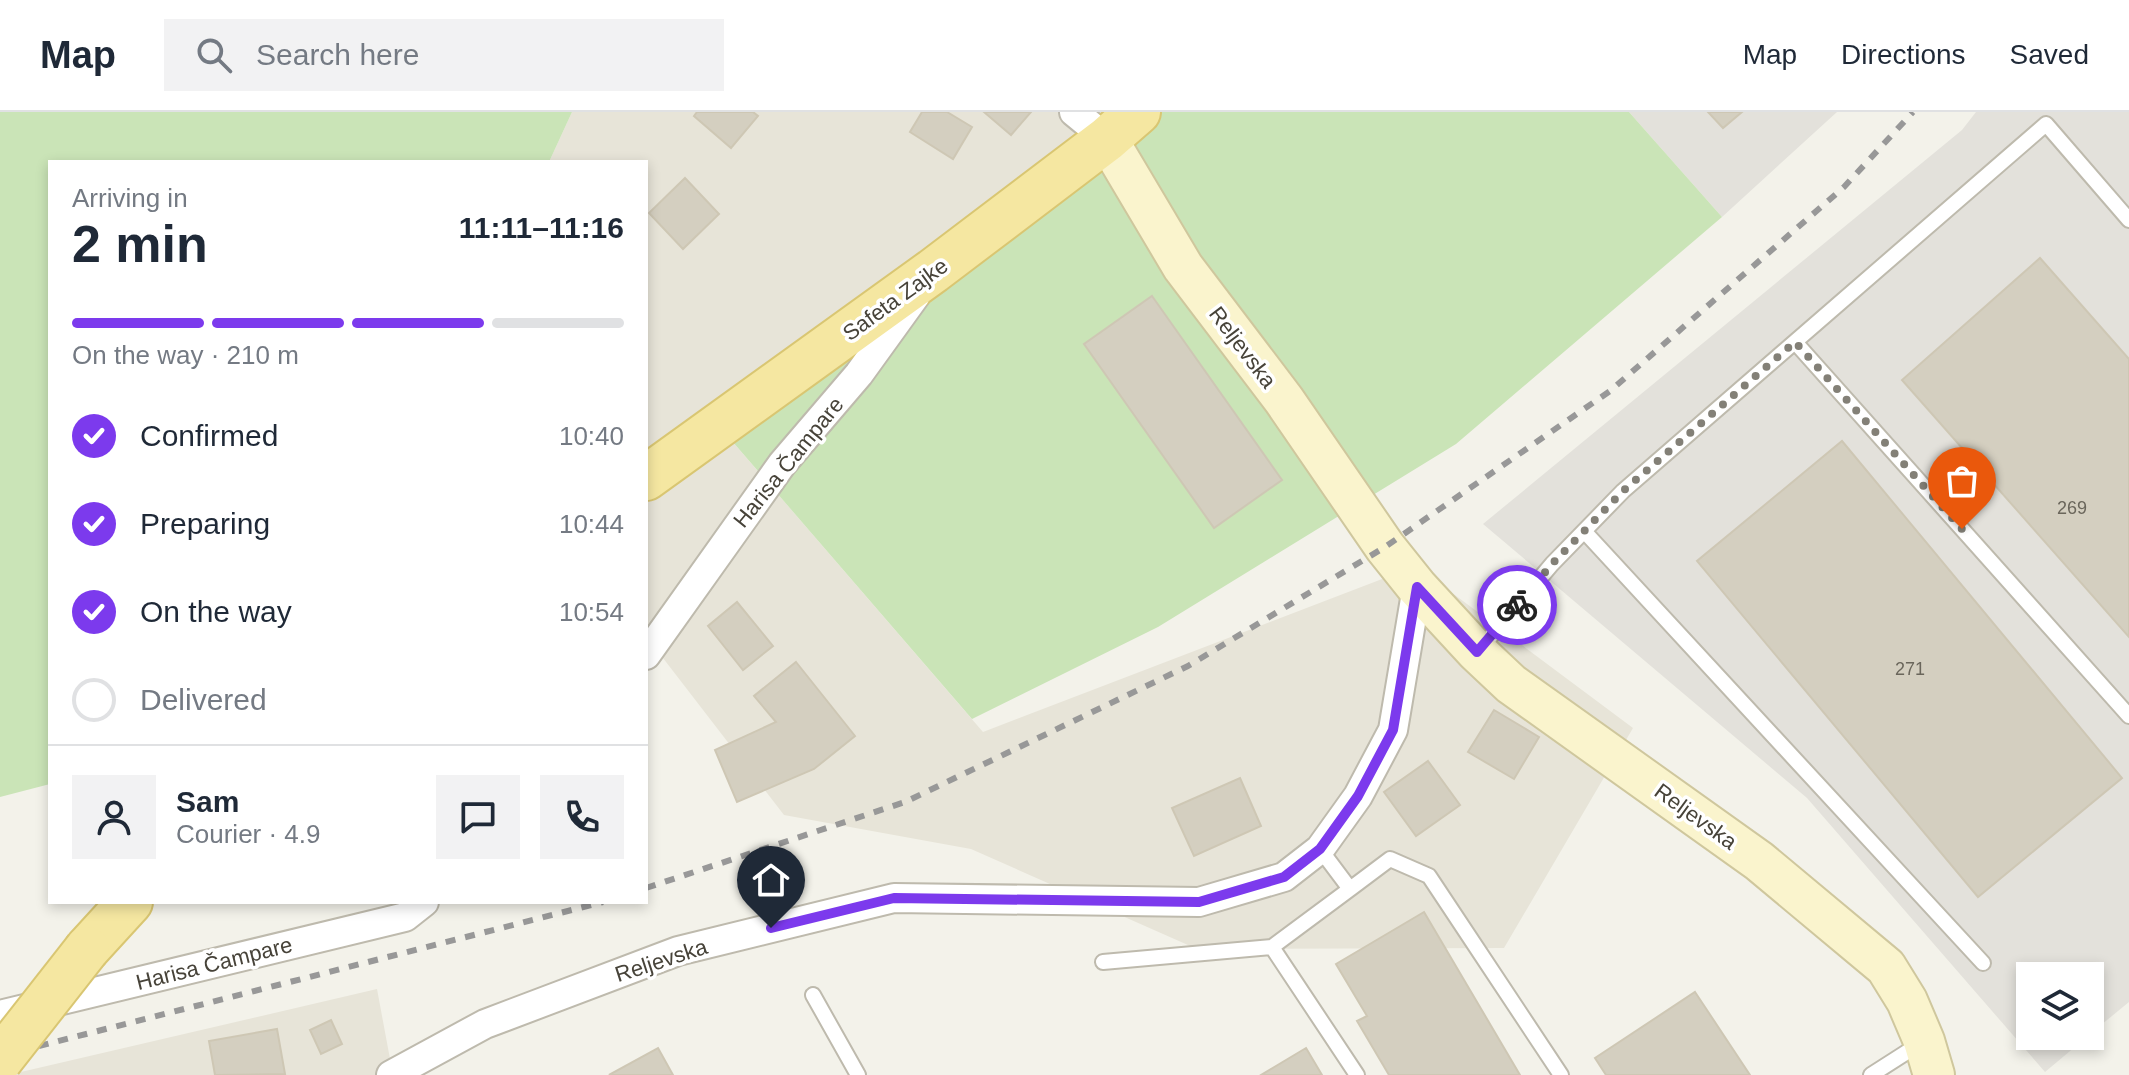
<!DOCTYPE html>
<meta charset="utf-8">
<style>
:root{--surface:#fff;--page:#f2f2f3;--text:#1f2937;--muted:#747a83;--line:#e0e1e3;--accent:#7c3aed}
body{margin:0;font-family:Arial,sans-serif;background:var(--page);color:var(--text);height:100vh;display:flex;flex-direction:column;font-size:30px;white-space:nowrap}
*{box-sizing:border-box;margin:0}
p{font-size:26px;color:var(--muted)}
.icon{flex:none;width:44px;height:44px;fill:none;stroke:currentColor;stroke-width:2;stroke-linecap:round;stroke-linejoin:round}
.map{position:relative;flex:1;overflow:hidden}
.side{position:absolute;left:48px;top:48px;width:600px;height:744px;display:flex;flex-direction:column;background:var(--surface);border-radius:0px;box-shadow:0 4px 12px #0003}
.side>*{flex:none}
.controls{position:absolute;left:2016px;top:850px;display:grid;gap:16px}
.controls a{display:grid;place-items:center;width:88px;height:88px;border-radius:0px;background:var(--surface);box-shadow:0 4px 12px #0003;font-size:40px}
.pin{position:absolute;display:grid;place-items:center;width:68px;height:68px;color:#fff;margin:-82px -34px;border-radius:50% 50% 50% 0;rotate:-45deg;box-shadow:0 0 8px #0007}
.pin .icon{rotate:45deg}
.courier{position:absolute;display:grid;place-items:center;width:80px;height:80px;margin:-40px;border:6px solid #7c3aed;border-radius:50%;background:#fff;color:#222;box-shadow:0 2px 10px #0007}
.head em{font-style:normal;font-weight:800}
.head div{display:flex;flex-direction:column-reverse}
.head{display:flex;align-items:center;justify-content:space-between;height:136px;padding:0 24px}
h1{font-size:52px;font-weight:800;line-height:60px}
.bar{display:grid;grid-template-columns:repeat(4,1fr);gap:12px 8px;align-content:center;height:96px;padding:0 24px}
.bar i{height:10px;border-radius:6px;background:var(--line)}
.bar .current{background:var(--accent)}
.bar p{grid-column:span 4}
.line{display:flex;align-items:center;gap:20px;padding:0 24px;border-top:2px solid var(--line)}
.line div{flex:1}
.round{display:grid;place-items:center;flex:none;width:84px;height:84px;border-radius:0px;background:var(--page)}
ol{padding:0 24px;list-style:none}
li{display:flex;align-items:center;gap:24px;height:88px}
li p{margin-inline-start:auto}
li .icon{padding:8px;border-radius:50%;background:var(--accent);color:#fff;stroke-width:4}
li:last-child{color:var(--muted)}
li i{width:44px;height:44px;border:4px solid var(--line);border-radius:50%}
header{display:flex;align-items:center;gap:48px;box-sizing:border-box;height:112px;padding:0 40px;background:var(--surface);border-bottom:2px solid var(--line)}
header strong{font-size:38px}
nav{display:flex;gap:44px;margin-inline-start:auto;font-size:28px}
.search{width:560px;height:72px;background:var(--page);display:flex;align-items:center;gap:20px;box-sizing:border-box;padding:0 28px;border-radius:0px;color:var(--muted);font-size:30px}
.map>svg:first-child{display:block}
.residential{fill:#e7e4d8}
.industrial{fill:#e3e1db}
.green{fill:#cae4b7}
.building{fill:#d4cfc0;stroke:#cec7b4;stroke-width:2}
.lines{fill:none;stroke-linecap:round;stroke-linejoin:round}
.lane-casing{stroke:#bebaad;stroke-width:18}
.street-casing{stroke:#bebaad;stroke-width:32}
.secondary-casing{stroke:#cfc79d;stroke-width:44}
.primary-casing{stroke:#d9c672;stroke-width:48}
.lane{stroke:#fff;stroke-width:14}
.street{stroke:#fff;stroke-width:28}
.secondary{stroke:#faf4cd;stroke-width:40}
.primary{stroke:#f5e7a1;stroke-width:44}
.rail{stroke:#989898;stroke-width:6;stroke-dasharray:10 10;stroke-linecap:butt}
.primary-bridge-casing{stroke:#d9c672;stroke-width:48;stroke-linecap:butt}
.primary-bridge{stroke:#f5e7a1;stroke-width:44}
.done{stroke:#838077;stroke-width:8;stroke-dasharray:0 14.4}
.route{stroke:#7c3aed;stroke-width:10}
.labels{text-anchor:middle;stroke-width:7;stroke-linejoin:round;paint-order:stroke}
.number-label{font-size:18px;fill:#6a665b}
.street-label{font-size:22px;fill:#474339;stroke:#fff}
</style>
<header>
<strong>Map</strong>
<div class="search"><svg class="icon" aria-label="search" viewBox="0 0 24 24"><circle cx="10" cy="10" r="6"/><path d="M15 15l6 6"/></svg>Search here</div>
<nav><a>Map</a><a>Directions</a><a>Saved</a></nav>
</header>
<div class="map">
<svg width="2129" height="963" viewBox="0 0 2129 963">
<rect width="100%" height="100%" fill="#f3f2ea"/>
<path class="residential" d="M572,0H1135L719,314L983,620L1416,454L1633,616L1504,836L1197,837L971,737L784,703L646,524V50H549Z
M377,877L393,963H8Z"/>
<path class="industrial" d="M1629,0H1837L1722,105Z
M1976,0H2129V890L2090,922V864H2030V924H2088L2045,960L1807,686L1483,412L1962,18Z"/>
<path class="green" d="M0,0H572L549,50H50V672L0,685Z
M1136,0H1629L1722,105L1456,332L1158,515L972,607L719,314Z"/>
<path class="building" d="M697,0H753L758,4L731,36L694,4Z
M922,0H947L972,15L953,47L910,20Z
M984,0H1031L1011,23Z
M1708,0H1742L1723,16Z
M685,66L719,102L683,137L649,101Z
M2040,146L2129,247V525L1902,268Z
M1152,184L1282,368L1214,416L1084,232Z
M1842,329L2122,666L1978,785L1697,449Z
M737,490L773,534L743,558L708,514Z
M796,550L855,624L814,657L737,690L715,638L776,610L754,584Z
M1494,598L1539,625L1514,667L1468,640Z
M1428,649L1460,693L1416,724L1384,680Z
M1240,666L1261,714L1194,744L1172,696Z
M1424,800L1520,963H1389L1357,909L1367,904L1336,852Z
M1695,880L1750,963H1606L1595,946Z
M331,908L342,932L321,942L310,918Z
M277,917L285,962L215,963L209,929Z
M658,936L673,963H609Z
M1306,936L1322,963H1261Z"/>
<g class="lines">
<defs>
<path id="lane" d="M1795,230L2129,604
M1584,419L1983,851
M1480,537L1552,452L1623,379L2046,12L2129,108
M1320,737L1350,777L1272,835L1357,963
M1350,777L1390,747L1429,764L1561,963
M1103,850L1272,835
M813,883L858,963
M1871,963L1921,931"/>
<path id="street" d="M1074,0L1107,27
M646,543L782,352L859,262L916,183
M0,903L405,805L424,790
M391,963L485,912L678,839L894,786L1199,790L1284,765L1320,737L1358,684L1393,618L1417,475"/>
<path id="secondary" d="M1107,27L1183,155L1284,288L1385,435L1417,475L1477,540L1511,572L1759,749L1886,855L1907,889L1924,929L1934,963"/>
<path id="primary" d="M646,366L933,159L1107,27L1138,0
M87,837L130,790"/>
</defs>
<use href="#lane" class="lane-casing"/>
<use href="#street" class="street-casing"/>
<use href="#secondary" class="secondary-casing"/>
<use href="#primary" class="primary-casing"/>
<use href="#lane" class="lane"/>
<use href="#street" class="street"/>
<use href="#secondary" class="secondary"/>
<use href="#primary" class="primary"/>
<path class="rail" d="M646,776L905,690L1188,554L1385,435L1610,279L1844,75L1913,0
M0,944L603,790"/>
<defs>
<path id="primary-bridge" d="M0,948L87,837"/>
</defs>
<use href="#primary-bridge" class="primary-bridge-casing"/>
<use href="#primary-bridge" class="primary-bridge"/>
</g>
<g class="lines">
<path class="done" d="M1517,493L1552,452L1623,379L1795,230L1962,417"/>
<path class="route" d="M771,816L894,786L1199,790L1284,765L1320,737L1358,684L1393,618L1417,475L1477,540L1517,493"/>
</g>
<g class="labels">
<g class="number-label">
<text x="2072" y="402">269</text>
<text x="1910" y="563">271</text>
</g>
<g class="street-label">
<text transform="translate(895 187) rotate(-36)" y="8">Safeta Zajke</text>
<text transform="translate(1243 235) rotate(53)" y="8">Reljevska</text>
<text transform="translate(788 350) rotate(-51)" y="8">Harisa Čampare</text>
<text transform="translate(1696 704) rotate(36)" y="8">Reljevska</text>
<text transform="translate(661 848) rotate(-18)" y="8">Reljevska</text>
<text transform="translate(214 851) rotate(-14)" y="8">Harisa Čampare</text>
</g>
</g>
</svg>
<div class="controls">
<a><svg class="icon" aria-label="layers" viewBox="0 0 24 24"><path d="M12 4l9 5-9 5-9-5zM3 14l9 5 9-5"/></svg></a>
</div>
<div class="pin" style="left:1962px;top:417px;background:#ea580c"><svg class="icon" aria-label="bag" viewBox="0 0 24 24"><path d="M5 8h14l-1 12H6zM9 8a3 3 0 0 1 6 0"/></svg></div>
<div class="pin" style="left:771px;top:816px;background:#1f2937"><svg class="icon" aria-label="home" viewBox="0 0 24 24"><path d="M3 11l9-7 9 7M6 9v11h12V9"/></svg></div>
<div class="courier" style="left:1517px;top:493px"><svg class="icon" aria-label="bike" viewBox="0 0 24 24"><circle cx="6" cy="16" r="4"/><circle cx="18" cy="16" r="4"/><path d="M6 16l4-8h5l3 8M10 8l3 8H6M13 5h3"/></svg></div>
<section class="side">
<div class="head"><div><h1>2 min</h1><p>Arriving in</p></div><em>11:11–11:16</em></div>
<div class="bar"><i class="current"></i><i class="current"></i><i class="current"></i><i></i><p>On the way · 210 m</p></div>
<ol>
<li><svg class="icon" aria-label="check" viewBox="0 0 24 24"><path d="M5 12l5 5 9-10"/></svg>Confirmed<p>10:40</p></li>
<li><svg class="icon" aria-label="check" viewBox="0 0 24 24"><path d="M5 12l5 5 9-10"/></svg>Preparing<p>10:44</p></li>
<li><svg class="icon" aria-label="check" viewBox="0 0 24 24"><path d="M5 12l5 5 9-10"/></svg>On the way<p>10:54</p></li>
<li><i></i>Delivered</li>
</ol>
<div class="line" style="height:144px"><a class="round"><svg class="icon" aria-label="person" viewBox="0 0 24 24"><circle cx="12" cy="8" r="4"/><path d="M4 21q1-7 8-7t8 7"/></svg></a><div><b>Sam</b><p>Courier · 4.9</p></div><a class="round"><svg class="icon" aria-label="chat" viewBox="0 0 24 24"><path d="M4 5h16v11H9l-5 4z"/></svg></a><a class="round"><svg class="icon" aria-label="phone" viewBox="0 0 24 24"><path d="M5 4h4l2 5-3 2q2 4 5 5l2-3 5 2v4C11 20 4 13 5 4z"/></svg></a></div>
</section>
</div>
